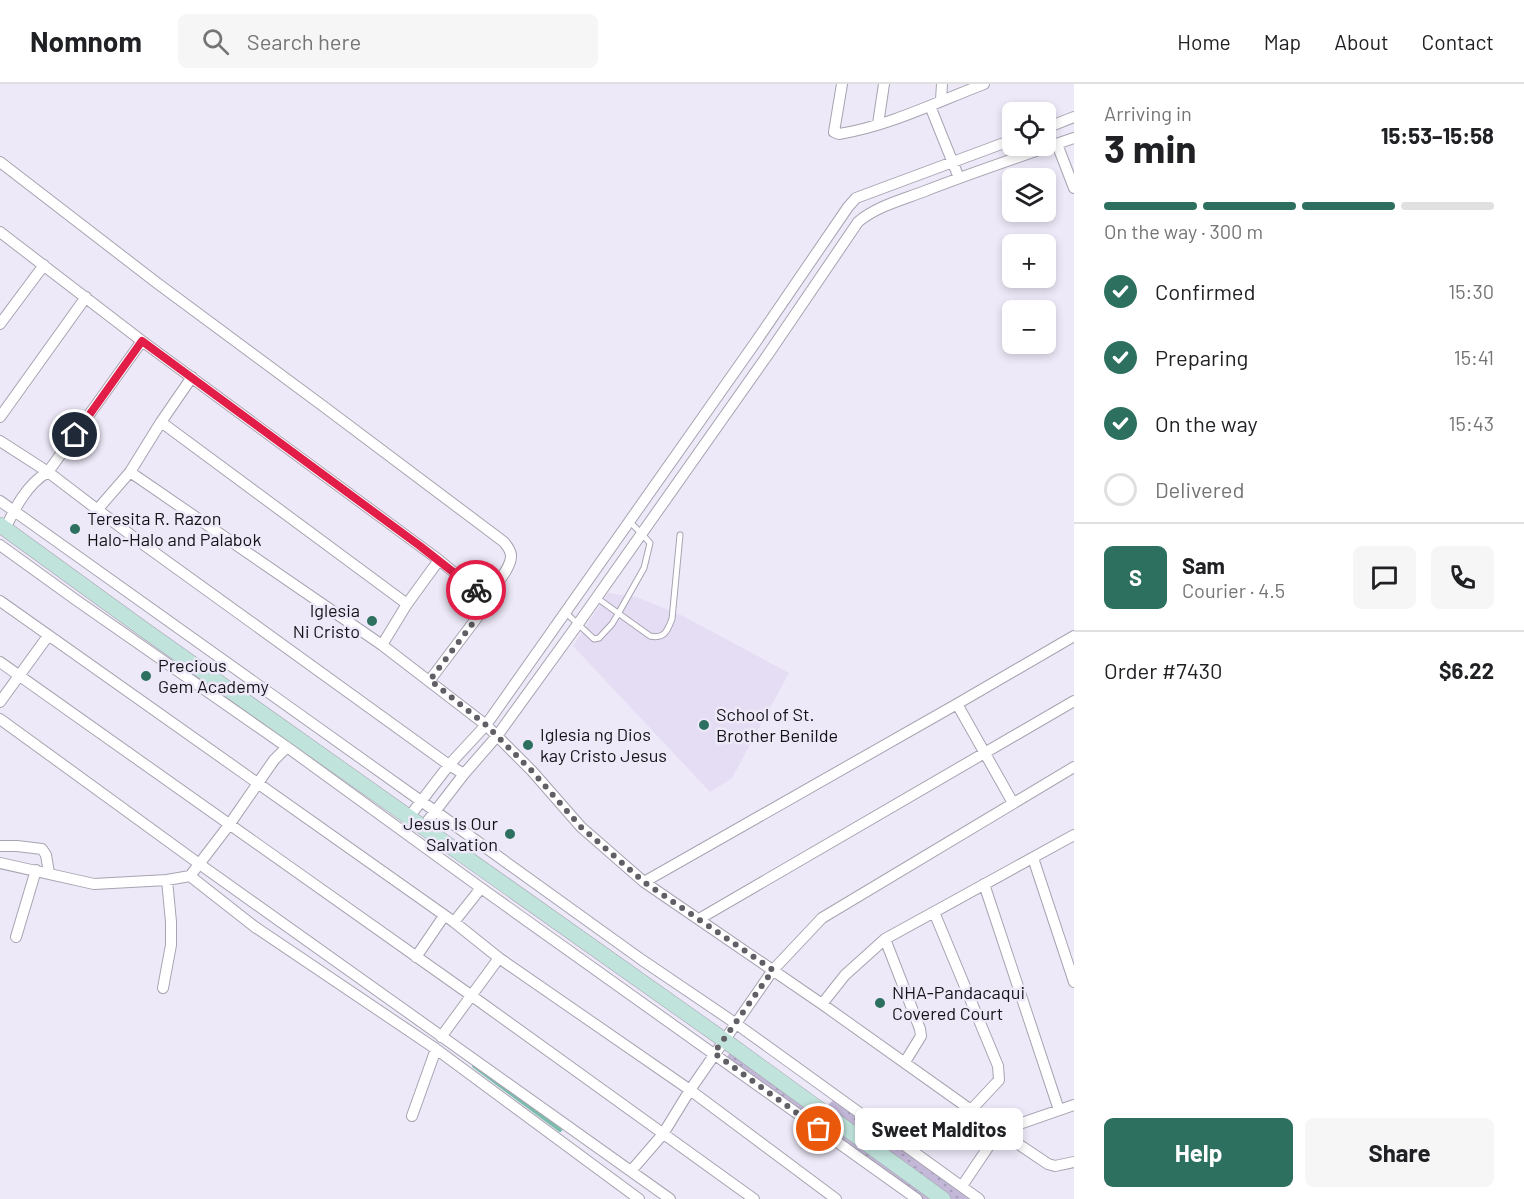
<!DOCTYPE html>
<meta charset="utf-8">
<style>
:root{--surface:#fff;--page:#f6f6f6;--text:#202124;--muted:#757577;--line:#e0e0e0;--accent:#2d7060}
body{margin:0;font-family:Barlow,sans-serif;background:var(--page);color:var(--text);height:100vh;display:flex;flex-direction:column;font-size:22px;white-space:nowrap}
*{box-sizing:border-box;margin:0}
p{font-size:20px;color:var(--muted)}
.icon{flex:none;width:33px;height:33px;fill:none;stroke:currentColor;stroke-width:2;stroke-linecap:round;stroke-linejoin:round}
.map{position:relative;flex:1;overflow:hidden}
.panel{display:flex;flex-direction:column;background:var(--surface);width:450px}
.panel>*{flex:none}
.tools{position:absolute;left:1002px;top:18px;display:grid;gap:12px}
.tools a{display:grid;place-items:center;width:54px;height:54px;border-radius:9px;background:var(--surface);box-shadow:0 3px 9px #0003;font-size:30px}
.pin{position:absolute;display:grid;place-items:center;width:51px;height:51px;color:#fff;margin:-26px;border:3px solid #fff;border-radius:50%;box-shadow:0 2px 6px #0007}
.courier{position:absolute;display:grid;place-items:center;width:60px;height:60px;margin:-30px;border:4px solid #e11d48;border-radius:50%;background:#fff;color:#222;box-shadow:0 2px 8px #0007}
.bubble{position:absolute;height:42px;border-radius:9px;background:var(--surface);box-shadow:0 3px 9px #0003;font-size:20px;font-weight:700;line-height:42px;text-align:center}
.headline em{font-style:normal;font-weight:700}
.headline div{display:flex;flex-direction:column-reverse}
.headline{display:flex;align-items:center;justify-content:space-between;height:102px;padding:0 30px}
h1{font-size:39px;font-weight:700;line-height:45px}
.bar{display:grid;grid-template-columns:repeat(4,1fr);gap:9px 6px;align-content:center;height:72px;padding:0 30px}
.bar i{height:8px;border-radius:4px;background:var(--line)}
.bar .active{background:var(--accent)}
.bar p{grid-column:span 4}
.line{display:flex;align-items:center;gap:15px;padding:0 30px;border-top:2px solid var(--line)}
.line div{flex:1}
.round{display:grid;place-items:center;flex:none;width:63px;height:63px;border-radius:9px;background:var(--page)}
ol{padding:0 30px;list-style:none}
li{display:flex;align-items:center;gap:18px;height:66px}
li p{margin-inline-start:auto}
li .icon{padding:6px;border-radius:50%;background:var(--accent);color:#fff;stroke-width:4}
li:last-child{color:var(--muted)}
li i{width:33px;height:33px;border:3px solid var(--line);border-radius:50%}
.cta{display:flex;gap:12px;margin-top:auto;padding:12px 30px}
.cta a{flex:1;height:69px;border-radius:9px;background:var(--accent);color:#fff;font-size:24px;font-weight:700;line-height:69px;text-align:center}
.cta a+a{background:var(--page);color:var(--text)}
header{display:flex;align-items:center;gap:36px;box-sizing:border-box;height:84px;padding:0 30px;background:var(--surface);border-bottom:2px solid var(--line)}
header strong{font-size:28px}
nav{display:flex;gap:33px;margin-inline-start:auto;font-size:21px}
.search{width:420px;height:54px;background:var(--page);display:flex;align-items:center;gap:15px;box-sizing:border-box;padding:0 21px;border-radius:9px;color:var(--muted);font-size:22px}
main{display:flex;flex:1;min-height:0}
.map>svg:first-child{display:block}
.built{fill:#e5ddf4}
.grass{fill:url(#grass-dots)}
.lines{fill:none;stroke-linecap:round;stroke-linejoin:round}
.stream{stroke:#7bbdac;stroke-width:4}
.lane-casing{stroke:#a8a3b1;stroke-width:7}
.street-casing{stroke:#a8a3b1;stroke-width:12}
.secondary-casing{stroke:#a8a3b1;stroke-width:16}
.lane{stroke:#fff;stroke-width:5}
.street{stroke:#fff;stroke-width:10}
.secondary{stroke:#c0e4dc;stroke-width:15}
.done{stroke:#615e66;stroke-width:6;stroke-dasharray:0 10.8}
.route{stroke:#e11d48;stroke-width:8}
.poi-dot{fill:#2d7060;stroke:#eee9f8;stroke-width:2}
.labels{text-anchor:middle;stroke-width:5;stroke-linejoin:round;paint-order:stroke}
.poi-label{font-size:18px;fill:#151318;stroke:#eee9f8;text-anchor:start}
</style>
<header>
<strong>Nomnom</strong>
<div class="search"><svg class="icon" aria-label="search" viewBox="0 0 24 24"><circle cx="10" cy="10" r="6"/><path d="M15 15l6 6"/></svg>Search here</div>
<nav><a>Home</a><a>Map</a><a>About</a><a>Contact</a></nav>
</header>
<main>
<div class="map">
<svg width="1074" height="1115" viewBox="0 0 1074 1115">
<defs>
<pattern id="grass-dots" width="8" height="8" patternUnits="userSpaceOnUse" patternTransform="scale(1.5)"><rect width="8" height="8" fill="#c4b8d9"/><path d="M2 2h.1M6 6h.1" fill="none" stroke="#a89dba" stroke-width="1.8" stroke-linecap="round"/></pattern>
</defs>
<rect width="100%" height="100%" fill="#eee9f8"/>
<path class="built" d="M608,509L637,513L683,532L789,589L732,694L710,708L573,562Z"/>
<path class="grass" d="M729,970H733L933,1115H921L726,975Z
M833,1016L840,1019L969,1115H948L827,1022Z"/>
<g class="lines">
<path class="stream" d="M474,982L560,1046"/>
<defs>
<path id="lane" d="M597,514L650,552C664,555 667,548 672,535L680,451
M565,528L594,555L599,554L612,540L618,530L644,484L650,459L641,449L629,437"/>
<path id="street" d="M842,0L834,48L839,50C889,42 937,18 984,0
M941,16L942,0
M930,22L959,94
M878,40L884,0
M1046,44L1074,33
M1057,60L1074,104
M0,78L157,199L323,322L504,458C507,462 510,465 511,471C512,484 494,502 487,513C485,517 483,522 482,527L430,596
M0,148L142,257L439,476L486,515
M0,240L44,181
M0,333L86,213
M161,338L407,520
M0,357L48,388L140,458L449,681L464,690
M130,388L382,561L486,641L532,687L581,743L644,798L822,920L971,1026L999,1047L1048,1080L1055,1082L1074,1078
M0,417L435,727L642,876L735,939L979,1115
M97,426L130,388L161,338L192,293
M5,445C15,424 27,400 48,388L142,257
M0,461L76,516L287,663L481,804L917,1115
M0,517L454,838L499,874L690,1006L836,1115
M382,561L407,520L439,476
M0,578L472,912L754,1115
M0,618L48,552
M957,620L1013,719
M0,635L198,779L670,1115
M409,733L449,681L486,641L755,259L848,123L856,114L1012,56
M423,743L464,690L497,652L578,540L769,269L858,138C877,122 902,116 925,107C974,88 1024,71 1074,54
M0,762H17L42,765L46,771L49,789
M1033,774L1074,898
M0,779L94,800L167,796L190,792L229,741L274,676L287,663
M190,792L255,843L436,965L639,1115
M644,798L957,620L1074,552
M984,800L1059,1026
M934,828L998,982L999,996L971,1026
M699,835L1074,617
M454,838L481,804
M16,853L36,786
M885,855L920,945L921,952L905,978
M416,873L444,832
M163,904L171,861V838L167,796
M822,920L845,891L885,855L1074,751
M441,953L499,874
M412,1032L436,965
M631,1087L663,1050L690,1006L773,886L822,834L1074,683
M962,1102L999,1047L1074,1021"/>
<path id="secondary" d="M0,441L146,547L724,956L943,1115"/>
</defs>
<use href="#lane" class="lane-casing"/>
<use href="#street" class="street-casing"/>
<use href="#secondary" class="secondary-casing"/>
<use href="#lane" class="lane"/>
<use href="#street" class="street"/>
<use href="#secondary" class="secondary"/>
</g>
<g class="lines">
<path class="done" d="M476,506L486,515L482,527L430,596L486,641L532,687L581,743L644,798L773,886L714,969L819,1045"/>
<path class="route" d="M75,351L142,257L420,462L476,506"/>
</g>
<g class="poi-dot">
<circle cx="75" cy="445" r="6"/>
<circle cx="372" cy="537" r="6"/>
<circle cx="146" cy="592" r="6"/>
<circle cx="704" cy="641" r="6"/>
<circle cx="528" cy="661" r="6"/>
<circle cx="510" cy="750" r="6"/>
<circle cx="880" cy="919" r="6"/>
</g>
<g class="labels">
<g class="poi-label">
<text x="87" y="441">Teresita R. Razon<tspan x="87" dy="21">Halo-Halo and Palabok</tspan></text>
<text x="360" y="533" text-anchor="end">Iglesia<tspan x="360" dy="21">Ni Cristo</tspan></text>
<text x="158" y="588">Precious<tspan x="158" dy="21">Gem Academy</tspan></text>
<text x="716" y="637">School of St.<tspan x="716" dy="21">Brother Benilde</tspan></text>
<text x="540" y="657">Iglesia ng Dios<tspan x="540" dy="21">kay Cristo Jesus</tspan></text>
<text x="498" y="746" text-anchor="end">Jesus Is Our<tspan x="498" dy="21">Salvation</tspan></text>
<text x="892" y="915">NHA-Pandacaqui<tspan x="892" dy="21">Covered Court</tspan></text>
</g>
</g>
</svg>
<div class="tools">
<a><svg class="icon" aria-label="locate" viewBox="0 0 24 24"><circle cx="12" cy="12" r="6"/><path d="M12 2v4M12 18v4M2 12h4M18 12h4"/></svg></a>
<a><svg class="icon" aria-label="layers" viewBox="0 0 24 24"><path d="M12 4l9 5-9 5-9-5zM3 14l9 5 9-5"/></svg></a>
<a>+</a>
<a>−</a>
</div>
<div class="pin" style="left:819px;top:1045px;background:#ea580c"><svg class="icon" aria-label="bag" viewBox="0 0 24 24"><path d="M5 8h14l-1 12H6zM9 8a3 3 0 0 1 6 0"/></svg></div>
<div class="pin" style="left:75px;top:351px;background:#1f2937"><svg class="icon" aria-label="home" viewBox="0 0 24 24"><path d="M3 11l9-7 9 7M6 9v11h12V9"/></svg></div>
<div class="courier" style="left:476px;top:506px"><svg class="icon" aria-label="bike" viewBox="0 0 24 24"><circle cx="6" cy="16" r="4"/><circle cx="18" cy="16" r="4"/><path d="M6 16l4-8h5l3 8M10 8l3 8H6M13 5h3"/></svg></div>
<div class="bubble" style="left:855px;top:1024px;width:168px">Sweet Malditos</div>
</div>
<section class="panel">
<div class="headline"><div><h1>3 min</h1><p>Arriving in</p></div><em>15:53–15:58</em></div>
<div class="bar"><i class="active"></i><i class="active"></i><i class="active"></i><i></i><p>On the way · 300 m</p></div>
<ol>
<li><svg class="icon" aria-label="check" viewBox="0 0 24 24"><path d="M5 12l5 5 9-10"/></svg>Confirmed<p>15:30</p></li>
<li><svg class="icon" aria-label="check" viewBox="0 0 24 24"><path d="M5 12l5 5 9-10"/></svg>Preparing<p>15:41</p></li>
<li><svg class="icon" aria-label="check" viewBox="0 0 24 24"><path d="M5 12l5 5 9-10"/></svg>On the way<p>15:43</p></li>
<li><i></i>Delivered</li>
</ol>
<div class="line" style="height:108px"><b class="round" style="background:var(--accent);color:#fff">S</b><div><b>Sam</b><p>Courier · 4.5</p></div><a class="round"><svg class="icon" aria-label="chat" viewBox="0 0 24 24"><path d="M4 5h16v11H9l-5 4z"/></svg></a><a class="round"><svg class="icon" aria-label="phone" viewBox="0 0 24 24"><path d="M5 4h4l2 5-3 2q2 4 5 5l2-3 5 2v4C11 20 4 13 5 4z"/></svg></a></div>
<div class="line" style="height:78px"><div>Order #7430</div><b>$6.22</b></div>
<div class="cta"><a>Help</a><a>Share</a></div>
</section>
</main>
